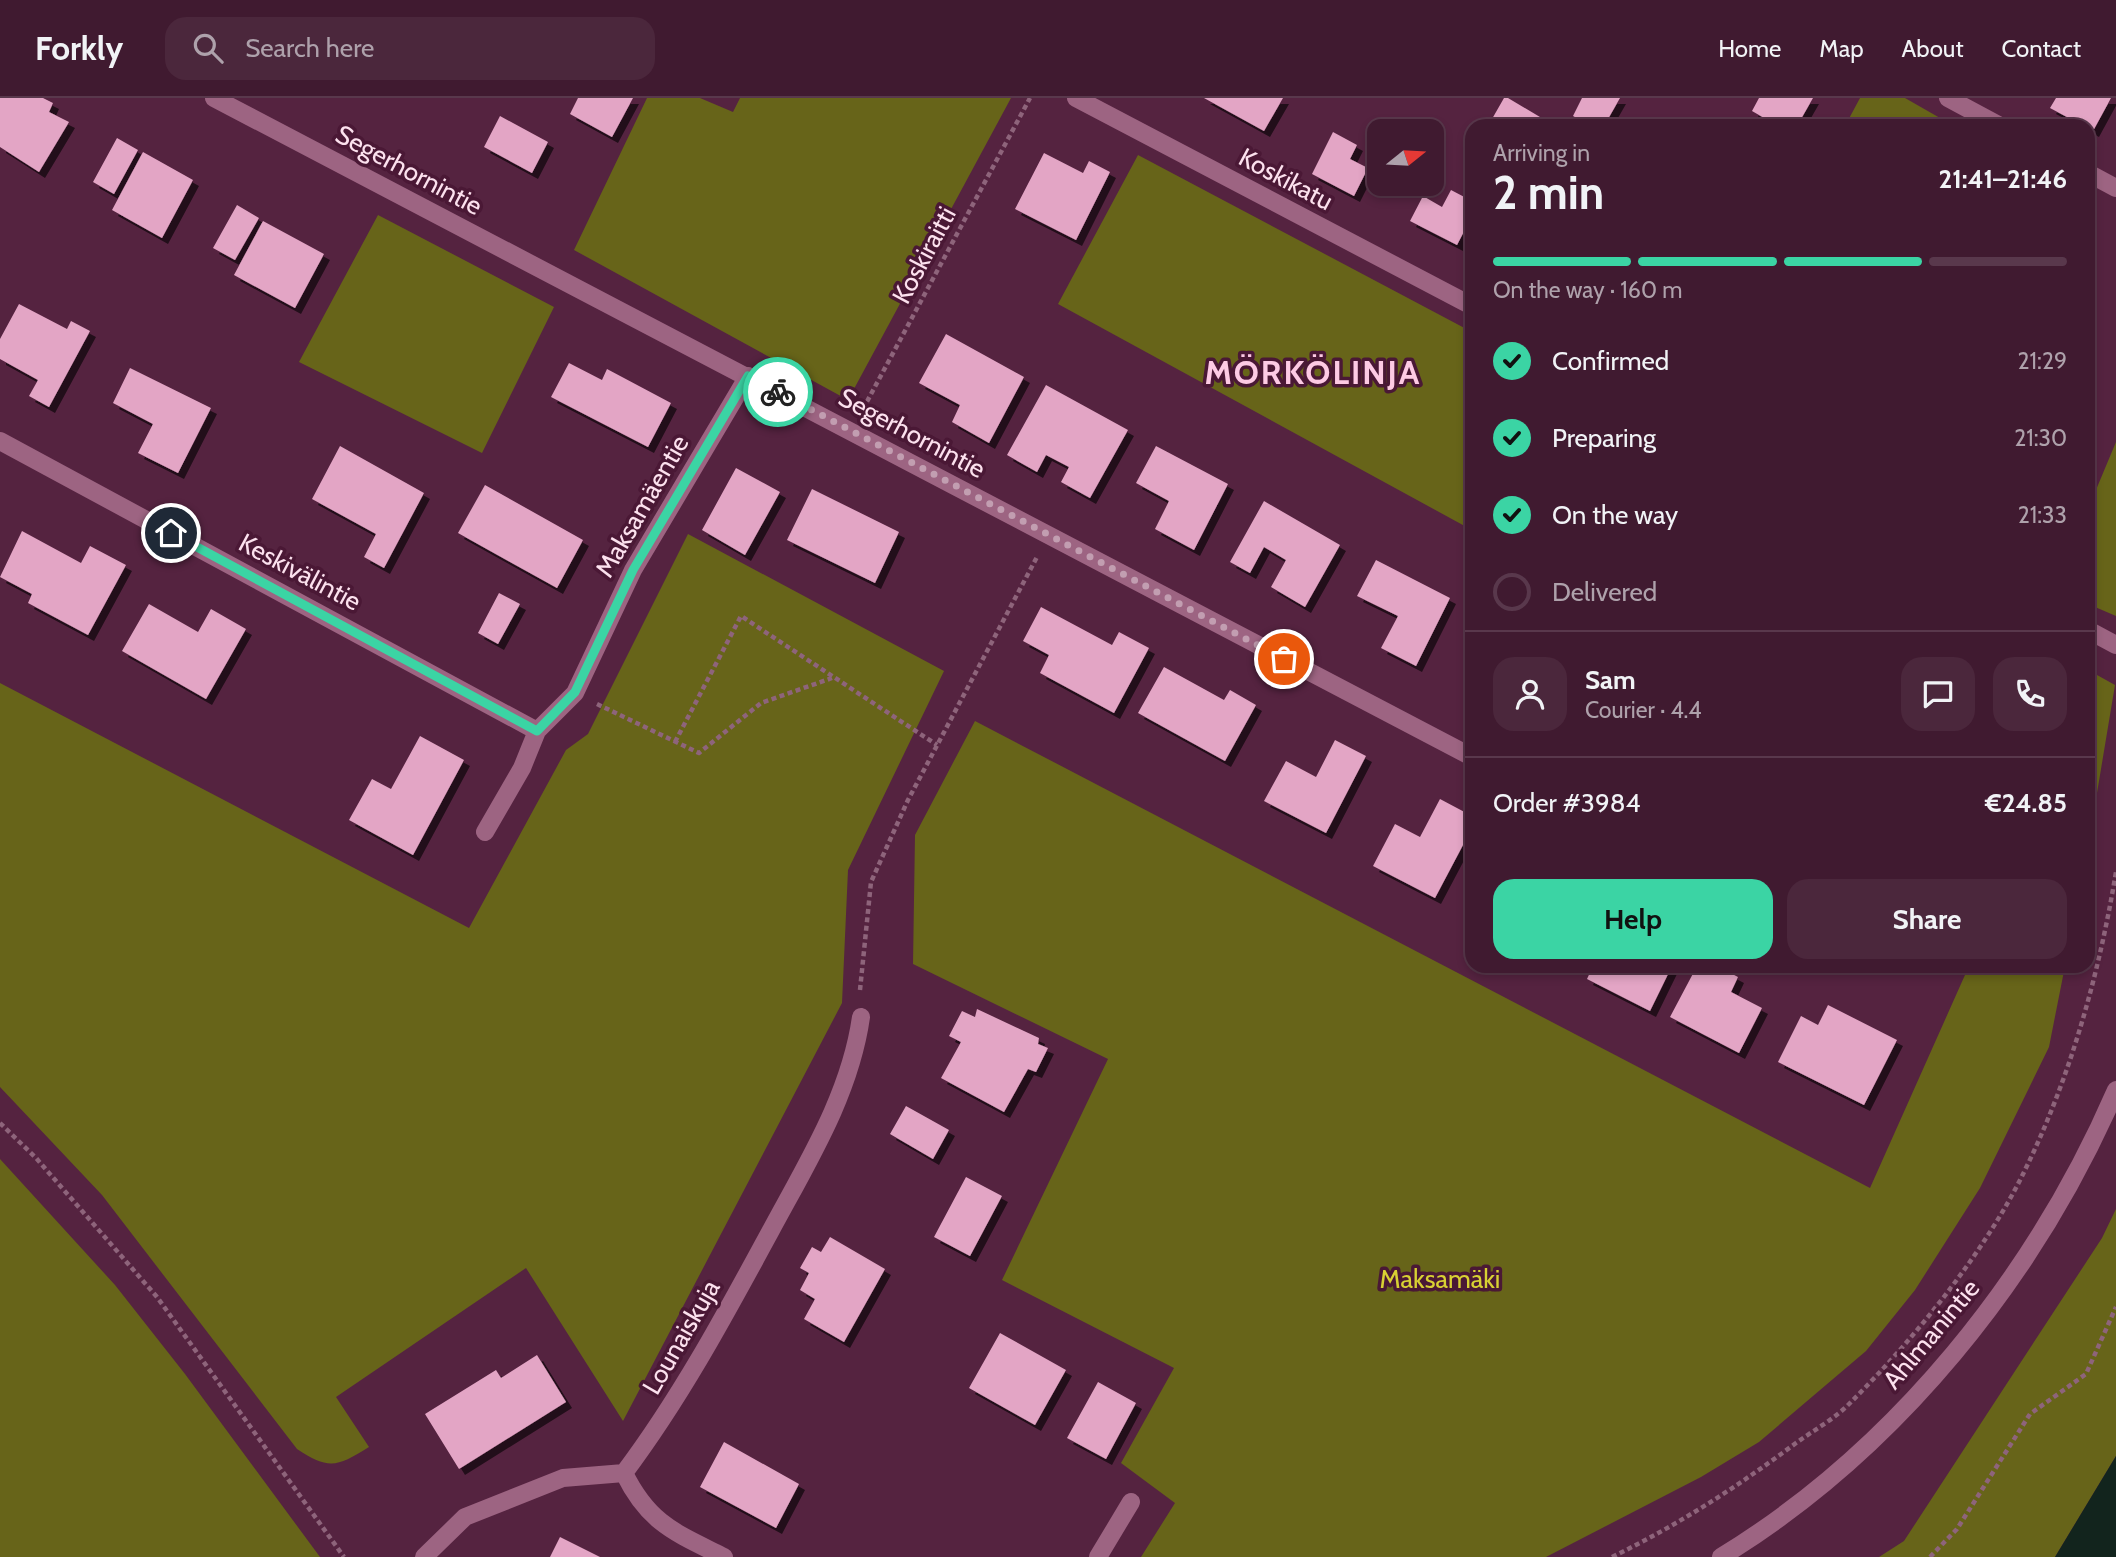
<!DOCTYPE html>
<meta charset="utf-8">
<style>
:root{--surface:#401a30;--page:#4b273c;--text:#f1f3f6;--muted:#aea1ab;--line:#59384c;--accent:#3bd4a4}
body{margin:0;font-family:Cabin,sans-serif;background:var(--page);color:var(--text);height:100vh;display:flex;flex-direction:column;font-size:26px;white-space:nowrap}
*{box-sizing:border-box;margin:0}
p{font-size:23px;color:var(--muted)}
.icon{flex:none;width:38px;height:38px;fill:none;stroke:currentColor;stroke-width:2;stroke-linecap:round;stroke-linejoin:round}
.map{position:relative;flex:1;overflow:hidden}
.side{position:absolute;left:1465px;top:21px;width:630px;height:854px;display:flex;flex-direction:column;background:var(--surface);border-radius:21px;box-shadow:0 4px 10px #0003,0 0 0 2px var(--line)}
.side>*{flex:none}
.needle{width:46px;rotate:72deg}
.controls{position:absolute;left:1367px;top:21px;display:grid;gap:14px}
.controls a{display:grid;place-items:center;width:77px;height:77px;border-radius:14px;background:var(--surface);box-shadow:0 4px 10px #0003,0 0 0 2px var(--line);font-size:35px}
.pin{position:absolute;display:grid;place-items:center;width:60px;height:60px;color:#fff;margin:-30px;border:4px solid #fff;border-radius:50%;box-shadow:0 2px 7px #0007}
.courier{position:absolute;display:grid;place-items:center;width:70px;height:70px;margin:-35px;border:5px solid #3bd4a4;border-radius:50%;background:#fff;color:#222;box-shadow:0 2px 9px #0007}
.summary em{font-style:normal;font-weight:800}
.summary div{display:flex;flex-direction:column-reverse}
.summary{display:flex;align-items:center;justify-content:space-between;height:119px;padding:0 28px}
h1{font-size:46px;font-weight:800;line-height:52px}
.bar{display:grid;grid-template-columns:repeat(4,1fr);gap:10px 7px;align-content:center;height:84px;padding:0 28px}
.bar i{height:9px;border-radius:5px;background:var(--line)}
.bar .on{background:var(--accent)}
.bar p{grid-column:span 4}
.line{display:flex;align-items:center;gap:18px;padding:0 28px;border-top:2px solid var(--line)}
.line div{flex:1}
.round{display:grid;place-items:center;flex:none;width:74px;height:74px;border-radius:21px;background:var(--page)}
ol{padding:0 28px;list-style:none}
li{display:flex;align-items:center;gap:21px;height:77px}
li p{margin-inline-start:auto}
li .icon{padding:7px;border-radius:50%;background:var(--accent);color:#111;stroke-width:4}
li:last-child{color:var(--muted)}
li i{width:38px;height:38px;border:4px solid var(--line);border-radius:50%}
.button{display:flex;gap:14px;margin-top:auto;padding:14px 28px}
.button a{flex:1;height:80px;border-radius:21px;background:var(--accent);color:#111;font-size:28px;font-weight:800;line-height:80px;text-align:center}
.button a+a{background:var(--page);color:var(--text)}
header{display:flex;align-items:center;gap:42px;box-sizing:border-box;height:98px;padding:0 35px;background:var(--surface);border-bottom:2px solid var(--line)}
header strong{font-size:33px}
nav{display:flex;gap:38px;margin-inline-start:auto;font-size:24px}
.search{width:490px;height:63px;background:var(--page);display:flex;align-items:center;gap:18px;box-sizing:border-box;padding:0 24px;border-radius:21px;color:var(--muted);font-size:26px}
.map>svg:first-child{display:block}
.green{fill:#676419}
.water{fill:#12241d}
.building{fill:#e3a5c5;filter:url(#shadow)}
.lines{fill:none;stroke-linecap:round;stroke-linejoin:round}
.path{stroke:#8e647b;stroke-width:4.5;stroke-dasharray:5 3.5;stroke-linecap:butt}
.minor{stroke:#9d6482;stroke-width:18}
.done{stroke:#c29eb1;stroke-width:7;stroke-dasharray:0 12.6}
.route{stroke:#3bd4a4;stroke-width:9}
.labels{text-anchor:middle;stroke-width:7;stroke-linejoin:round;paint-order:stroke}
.street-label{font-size:26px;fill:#fce1ee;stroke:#4a1835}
.park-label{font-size:26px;fill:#d8d133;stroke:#4a1835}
.district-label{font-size:33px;font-weight:bold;letter-spacing:2px;fill:#fdcae4;stroke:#4a1835}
</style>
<header>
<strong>Forkly</strong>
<div class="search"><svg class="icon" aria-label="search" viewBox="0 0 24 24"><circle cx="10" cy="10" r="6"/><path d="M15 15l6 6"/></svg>Search here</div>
<nav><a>Home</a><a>Map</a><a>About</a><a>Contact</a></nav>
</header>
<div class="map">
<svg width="2116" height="1459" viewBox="0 0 2116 1459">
<defs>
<filter id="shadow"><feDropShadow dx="6" dy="6" stdDeviation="0" flood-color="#0009"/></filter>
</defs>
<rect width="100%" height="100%" fill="#552340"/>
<path class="green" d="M647,0H700L733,14L740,0H1011L848,302L574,152Z
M1860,0H1905L1954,28H1845Z
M1138,57L1472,234V432L1058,206Z
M378,117L554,209L482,355L299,264Z
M2116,344V518L2088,506V411Z
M688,436L944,573L848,772L842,905L623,1323L526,1170L336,1299L369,1349C337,1369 329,1372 297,1351L102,1097L0,989V585L469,830L566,652L588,636Z
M2088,572L2115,587L2088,749Z
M975,623L1870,1090L1969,868H2065L2049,949L1980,1090L1915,1192L1866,1253L1759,1344L1701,1379L1546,1459H1141L1175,1405L1121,1365L1174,1270L1002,1182L1108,961L913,866L915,737Z
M0,1061L115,1187L185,1276L320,1459H0Z
M2116,1111V1358L2055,1459H1879L1904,1443L2102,1140Z"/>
<path class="water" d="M2116,1358V1459H2055Z"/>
<path class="building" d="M0,0H43L53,5L49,14L69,24L39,74L0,49Z
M578,0H633L612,39L570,16Z
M1204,0H1283L1264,33Z
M1504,0H1508L1555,28H1488Z
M1582,0H1620L1604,28H1591L1573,18Z
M1759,0H1813L1797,28H1778L1752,13Z
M2056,0H2111L2093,33L2050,10Z
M500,18L548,44L532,75L484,49Z
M1333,34L1357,47L1350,61L1368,70L1354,98L1312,76Z
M117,40L138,52L114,96L93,84Z
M143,54L193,82L162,140L112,112Z
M1044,55L1083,75L1089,63L1110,74L1076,142L1015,111Z
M1451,92L1472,103V118L1457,147L1410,123L1423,98L1442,109Z
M237,107L259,120L235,162L213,150Z
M263,123L324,156L295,210L234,177Z
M19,206L67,231L71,223L90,233L49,309L29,298L38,282L0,261V241Z
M946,236L1024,279L989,345L952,324L960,307L919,285Z
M569,265L602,282L607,271L671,305L648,349L551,299Z
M130,270L211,310L178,375L138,355L153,326L113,305Z
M1046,287L1128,332L1090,400L1061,384L1069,369L1046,357L1037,374L1007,357Z
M340,348L424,395L384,470L364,459L376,436L312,401Z
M1156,348L1228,386L1194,452L1155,431L1169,403L1136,385Z
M736,370L780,394L745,457L702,432Z
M485,387L583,442L557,490L458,435Z
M812,391L899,434L875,485L787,442Z
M1264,403L1340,447L1305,509L1271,489L1286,462L1264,449L1250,475L1230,464Z
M22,433L81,465L90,448L126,467L88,537L28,505L32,496L0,479Z
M1376,462L1450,500L1416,568L1381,550L1398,518L1357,498Z
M499,495L520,506L498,546L478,535Z
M149,506L198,534L211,511L246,531L206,601L122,553Z
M1041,509L1112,547L1119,534L1149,550L1114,615L1040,575L1049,557L1023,543Z
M1164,569L1224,602L1230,592L1256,607L1225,663L1138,615Z
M420,638L464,662L413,757L349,722L372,681L391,691Z
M1335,642L1366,658L1326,735L1264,703L1286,663L1316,679Z
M1440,701L1472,718V730L1435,800L1373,768L1395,726L1420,739Z
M1593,868H1672L1650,913L1587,881Z
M1697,868H1717L1738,879L1731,894L1762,910L1739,955L1670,919Z
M1828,907L1897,942L1864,1007L1778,964L1801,918L1818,927Z
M977,911L1039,940L1038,946L1048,950L1036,974L1028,971L1004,1014L941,980L961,944L949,938L962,913L975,919Z
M906,1008L949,1032L933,1061L890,1036Z
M966,1079L1002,1098L970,1158L934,1139Z
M830,1139L885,1171L844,1244L804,1221L815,1201L800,1192L809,1175L800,1170L812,1149L821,1154Z
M1000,1235L1066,1272L1035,1327L969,1290Z
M537,1257L566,1304L459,1371L425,1316L496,1272L501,1280Z
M1098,1284L1136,1305L1106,1361L1067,1340Z
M724,1344L799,1386L776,1430L700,1389Z
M560,1439L600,1459H550Z"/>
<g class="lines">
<path class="path" d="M863,311L1030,0
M597,606L699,655L761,605L832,580
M675,644L741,518L937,647
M860,892L871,784L908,702L1037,459
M0,1025L36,1060L157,1199L344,1459
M1612,1459C1678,1427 1737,1389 1796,1345C1814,1332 1836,1320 1851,1304C1915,1240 1986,1153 2025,1072C2071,978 2099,876 2116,774
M1930,1459L1957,1431L2030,1316L2086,1276L2116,1209"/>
<path class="minor" d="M214,0L1472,659
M1076,0L1472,208
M1948,0L2000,28
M2088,75L2116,90
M0,343L537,633
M2088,532L2116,547
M485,734L522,670L537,633L575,595L633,472L748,278
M624,1375C649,1426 676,1435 724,1459
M424,1459L465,1419L563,1380L624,1375C681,1299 725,1217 770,1134C807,1065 850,997 861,919
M1098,1459L1131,1404
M1721,1459C1896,1352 2035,1179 2116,992"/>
</g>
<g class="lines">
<path class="done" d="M778,294L1284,561"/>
<path class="route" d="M171,435L537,633L575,594L633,472L748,278L778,294"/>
</g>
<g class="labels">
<g class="street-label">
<text transform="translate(409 72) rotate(28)" y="9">Segerhornintie</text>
<text transform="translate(1286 81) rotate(28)" y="9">Koskikatu</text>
<text transform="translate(924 157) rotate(-62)" y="9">Koskiraitti</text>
<text transform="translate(912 335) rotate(28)" y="9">Segerhornintie</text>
<text transform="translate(642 408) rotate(-60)" y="9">Maksamäentie</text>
<text transform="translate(300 474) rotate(28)" y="9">Keskivälintie</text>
<text transform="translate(1931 1236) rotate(-50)" y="9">Ahlmanintie</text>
<text transform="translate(681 1239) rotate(-60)" y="9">Lounaiskuja</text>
</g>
<g class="park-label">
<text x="1440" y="1190">Maksamäki</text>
</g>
<g class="district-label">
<text x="1313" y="286">MÖRKÖLINJA</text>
</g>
</g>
</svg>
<div class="controls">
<a><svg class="needle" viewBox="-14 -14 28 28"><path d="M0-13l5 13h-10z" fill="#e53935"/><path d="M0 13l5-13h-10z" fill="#aea1ab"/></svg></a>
</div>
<div class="pin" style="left:1284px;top:561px;background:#ea580c"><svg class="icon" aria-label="bag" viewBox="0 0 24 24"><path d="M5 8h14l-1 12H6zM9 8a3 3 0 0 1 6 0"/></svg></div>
<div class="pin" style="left:171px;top:435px;background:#1f2937"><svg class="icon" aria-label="home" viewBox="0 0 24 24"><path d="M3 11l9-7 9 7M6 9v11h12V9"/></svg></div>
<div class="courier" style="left:778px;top:294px"><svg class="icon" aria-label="bike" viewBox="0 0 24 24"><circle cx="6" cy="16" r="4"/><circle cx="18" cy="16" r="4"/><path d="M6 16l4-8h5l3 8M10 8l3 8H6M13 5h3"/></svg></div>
<section class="side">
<div class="summary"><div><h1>2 min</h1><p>Arriving in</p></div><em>21:41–21:46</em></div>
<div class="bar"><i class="on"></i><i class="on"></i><i class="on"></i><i></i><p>On the way · 160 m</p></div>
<ol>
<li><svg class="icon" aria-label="check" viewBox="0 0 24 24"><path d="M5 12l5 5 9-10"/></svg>Confirmed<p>21:29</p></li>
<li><svg class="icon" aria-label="check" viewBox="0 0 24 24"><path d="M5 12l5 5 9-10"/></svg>Preparing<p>21:30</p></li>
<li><svg class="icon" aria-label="check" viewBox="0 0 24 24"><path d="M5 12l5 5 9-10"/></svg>On the way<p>21:33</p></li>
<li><i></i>Delivered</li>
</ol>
<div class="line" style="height:126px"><a class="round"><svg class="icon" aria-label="person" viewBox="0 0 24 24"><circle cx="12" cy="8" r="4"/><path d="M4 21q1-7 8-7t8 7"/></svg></a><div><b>Sam</b><p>Courier · 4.4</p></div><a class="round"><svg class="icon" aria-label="chat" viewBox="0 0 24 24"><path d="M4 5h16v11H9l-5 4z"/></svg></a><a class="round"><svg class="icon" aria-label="phone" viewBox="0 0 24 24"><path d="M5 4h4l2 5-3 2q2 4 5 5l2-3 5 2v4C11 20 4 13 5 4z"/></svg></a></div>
<div class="line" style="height:91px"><div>Order #3984</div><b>€24.85</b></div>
<div class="button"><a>Help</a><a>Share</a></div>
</section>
</div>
